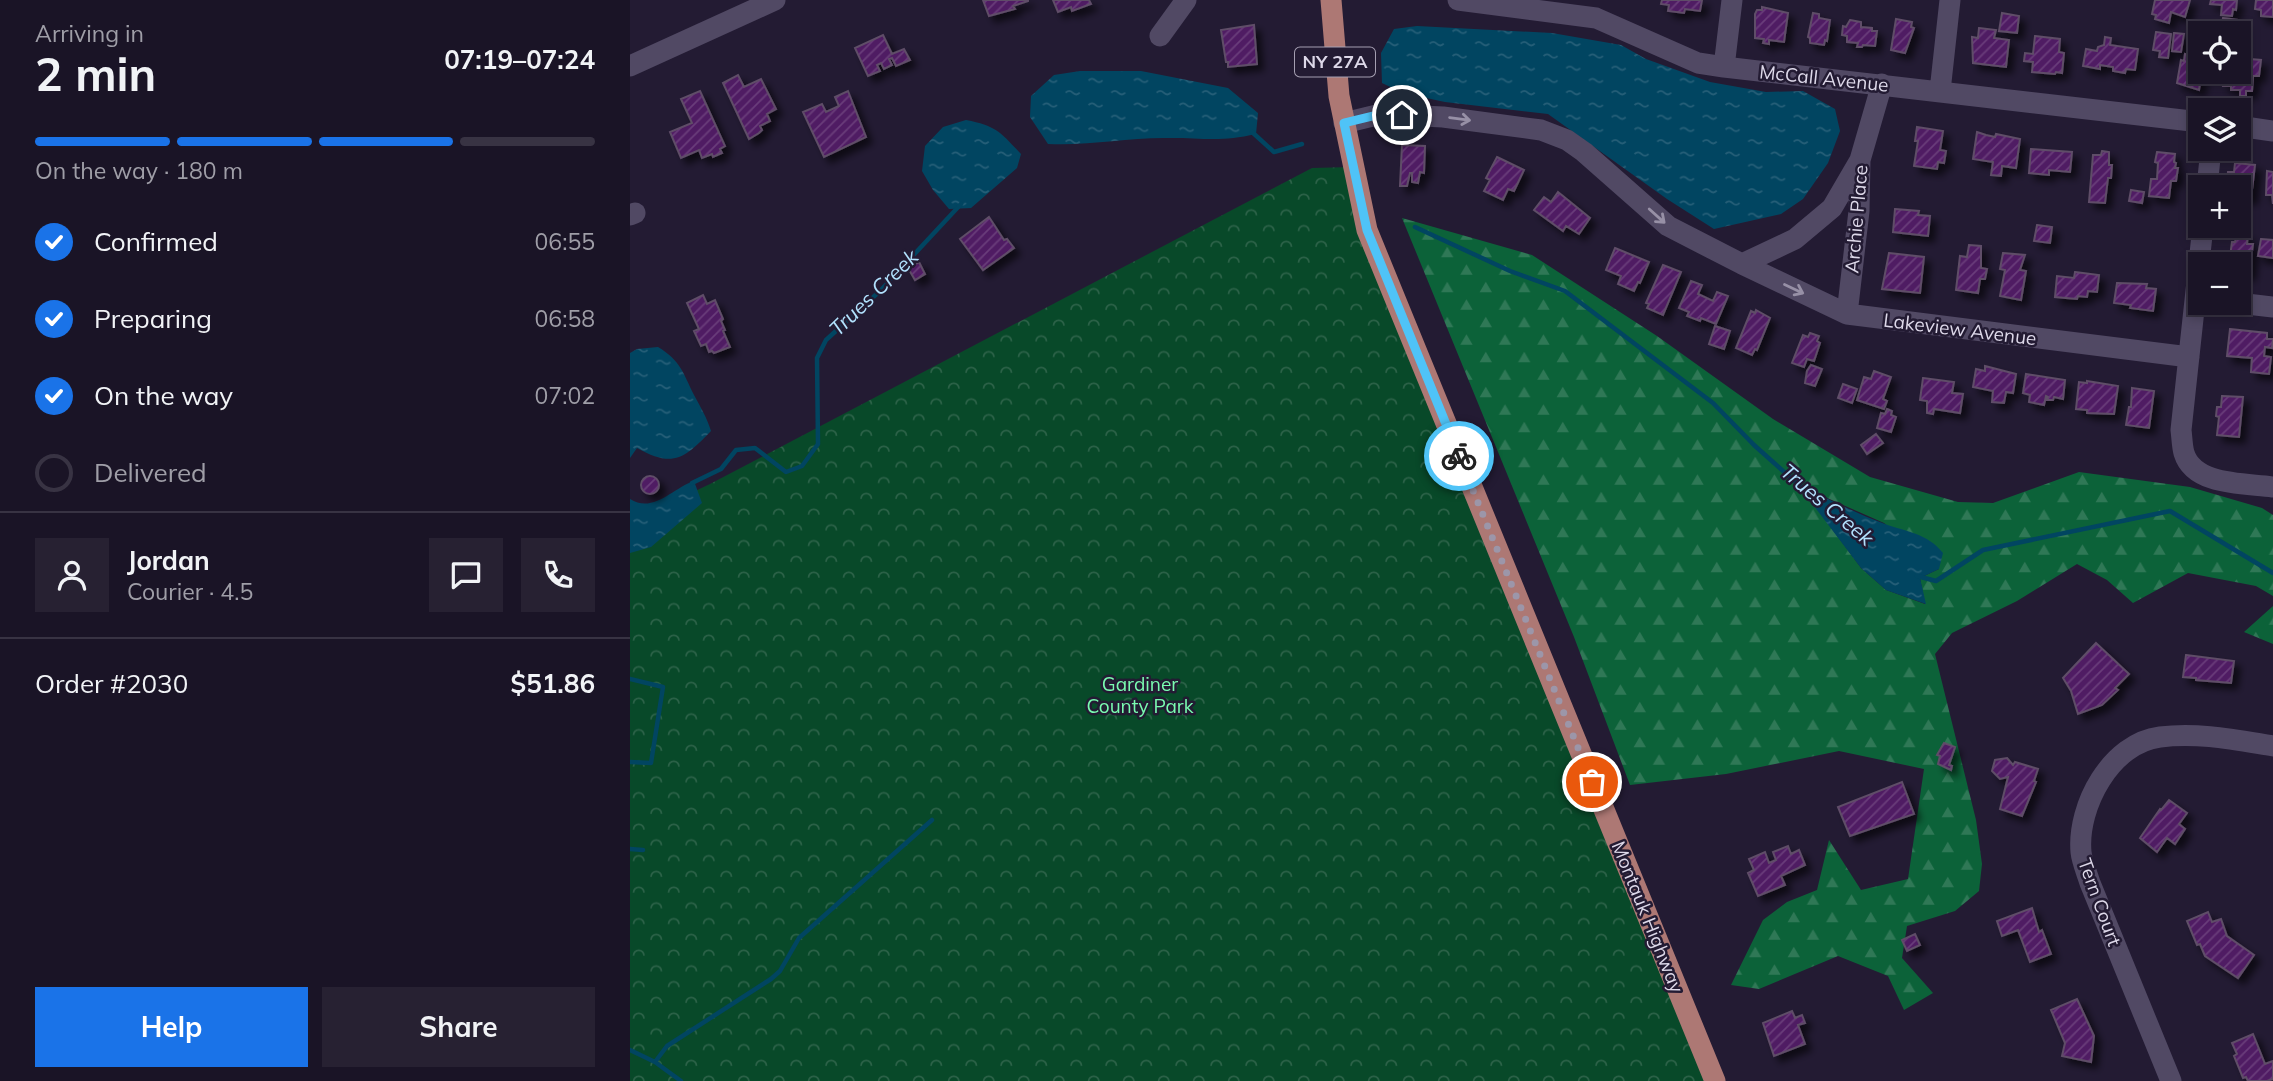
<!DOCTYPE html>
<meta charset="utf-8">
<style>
:root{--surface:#1a1426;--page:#272132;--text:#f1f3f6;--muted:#9f9ea7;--line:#383343;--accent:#1a73e8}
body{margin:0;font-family:Mulish,sans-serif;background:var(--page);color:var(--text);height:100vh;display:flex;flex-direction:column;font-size:26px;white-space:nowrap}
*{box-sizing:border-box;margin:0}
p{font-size:23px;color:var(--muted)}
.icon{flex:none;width:38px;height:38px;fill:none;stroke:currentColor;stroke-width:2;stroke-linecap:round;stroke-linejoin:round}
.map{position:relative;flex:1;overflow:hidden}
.side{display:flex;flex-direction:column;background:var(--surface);width:630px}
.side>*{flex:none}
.buttons{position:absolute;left:1558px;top:21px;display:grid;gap:14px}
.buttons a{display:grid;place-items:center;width:63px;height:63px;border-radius:0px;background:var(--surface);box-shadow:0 4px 10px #0003,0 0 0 2px var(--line);font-size:35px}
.pin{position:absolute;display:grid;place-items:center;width:60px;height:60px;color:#fff;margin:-30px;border:4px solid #fff;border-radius:50%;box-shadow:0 2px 7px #0007}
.courier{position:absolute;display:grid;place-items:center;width:70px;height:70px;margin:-35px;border:5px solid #4fc3f7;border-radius:50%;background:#fff;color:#222;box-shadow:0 2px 9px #0007}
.summary em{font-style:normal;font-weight:700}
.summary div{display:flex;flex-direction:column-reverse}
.summary{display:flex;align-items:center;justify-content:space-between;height:119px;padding:0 35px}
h1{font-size:46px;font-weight:700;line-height:52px}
.bar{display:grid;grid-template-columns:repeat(4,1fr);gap:10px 7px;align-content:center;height:84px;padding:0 35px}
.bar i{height:9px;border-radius:5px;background:var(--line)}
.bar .on{background:var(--accent)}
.bar p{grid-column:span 4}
.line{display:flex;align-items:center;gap:18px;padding:0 35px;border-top:2px solid var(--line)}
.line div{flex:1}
.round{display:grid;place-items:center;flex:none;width:74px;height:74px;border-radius:0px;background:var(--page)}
ol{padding:0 35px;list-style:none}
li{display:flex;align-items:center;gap:21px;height:77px}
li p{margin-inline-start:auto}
li .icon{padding:7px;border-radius:50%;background:var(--accent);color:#fff;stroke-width:4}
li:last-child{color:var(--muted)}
li i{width:38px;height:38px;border:4px solid var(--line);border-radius:50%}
.cta{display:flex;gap:14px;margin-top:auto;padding:14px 35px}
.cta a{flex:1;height:80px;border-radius:0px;background:var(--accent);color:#fff;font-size:28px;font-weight:700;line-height:80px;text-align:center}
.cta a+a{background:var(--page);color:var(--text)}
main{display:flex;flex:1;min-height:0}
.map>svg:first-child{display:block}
.forest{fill:url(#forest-firs);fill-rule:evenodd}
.park{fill:url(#park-crowns)}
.water{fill:url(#water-ripples)}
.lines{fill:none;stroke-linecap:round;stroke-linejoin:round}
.stream{stroke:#014561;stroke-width:4.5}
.building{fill:url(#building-hatch);stroke:#5f4d67;stroke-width:2;filter:url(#shadow)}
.minor{stroke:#514964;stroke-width:21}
.major{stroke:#ad7874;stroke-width:21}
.oneway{stroke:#9790a6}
.done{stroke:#9c96a9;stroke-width:7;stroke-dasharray:0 12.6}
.route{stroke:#4fc3f7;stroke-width:9}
.labels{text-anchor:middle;stroke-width:5;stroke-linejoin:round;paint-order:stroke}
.shield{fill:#231b33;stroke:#a59fb2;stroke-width:2}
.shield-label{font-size:18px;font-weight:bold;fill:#ddd8e9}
.street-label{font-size:19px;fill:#ddd8e9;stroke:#231b33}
.park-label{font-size:19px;fill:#7afcb1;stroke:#231b33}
.water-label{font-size:21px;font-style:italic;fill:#b2e2fe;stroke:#231b33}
</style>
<main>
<section class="side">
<div class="summary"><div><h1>2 min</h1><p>Arriving in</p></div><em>07:19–07:24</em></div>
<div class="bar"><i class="on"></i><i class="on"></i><i class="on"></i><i></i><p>On the way · 180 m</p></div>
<ol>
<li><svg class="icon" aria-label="check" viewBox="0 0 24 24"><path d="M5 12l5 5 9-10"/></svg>Confirmed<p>06:55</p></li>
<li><svg class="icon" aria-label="check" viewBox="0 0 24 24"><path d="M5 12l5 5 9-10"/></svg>Preparing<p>06:58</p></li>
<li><svg class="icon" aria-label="check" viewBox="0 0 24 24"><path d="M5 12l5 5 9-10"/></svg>On the way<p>07:02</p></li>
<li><i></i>Delivered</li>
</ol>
<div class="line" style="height:126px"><a class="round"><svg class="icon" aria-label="person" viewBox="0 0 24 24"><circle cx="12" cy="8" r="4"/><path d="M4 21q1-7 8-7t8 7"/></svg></a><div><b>Jordan</b><p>Courier · 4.5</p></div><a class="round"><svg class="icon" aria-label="chat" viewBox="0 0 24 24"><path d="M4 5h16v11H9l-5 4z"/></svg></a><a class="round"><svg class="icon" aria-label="phone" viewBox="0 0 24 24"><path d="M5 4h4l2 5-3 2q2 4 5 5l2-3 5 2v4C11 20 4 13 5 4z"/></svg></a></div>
<div class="line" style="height:91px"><div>Order #2030</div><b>$51.86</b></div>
<div class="cta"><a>Help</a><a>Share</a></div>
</section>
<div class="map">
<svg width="1643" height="1081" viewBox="0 0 1643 1081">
<defs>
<pattern id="forest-firs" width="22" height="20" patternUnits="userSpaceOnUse" patternTransform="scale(1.75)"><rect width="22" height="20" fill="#0c6239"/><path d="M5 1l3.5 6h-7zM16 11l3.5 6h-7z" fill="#2f7856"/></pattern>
<pattern id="park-crowns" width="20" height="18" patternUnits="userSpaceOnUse" patternTransform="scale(1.75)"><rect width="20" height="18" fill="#084929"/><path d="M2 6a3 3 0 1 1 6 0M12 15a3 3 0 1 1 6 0" fill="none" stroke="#2c6248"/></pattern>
<pattern id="water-ripples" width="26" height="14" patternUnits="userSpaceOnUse" patternTransform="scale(1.75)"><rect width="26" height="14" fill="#014561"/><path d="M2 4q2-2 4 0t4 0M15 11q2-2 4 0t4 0" fill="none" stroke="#265f78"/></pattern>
<pattern id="building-hatch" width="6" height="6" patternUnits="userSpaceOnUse" patternTransform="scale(1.75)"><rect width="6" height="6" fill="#501c64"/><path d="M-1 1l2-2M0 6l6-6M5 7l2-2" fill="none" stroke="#693c7a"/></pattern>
<filter id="shadow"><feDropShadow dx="6" dy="6" stdDeviation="3.5" flood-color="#0009"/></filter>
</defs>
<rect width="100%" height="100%" fill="#231b33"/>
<path class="forest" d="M772,218L902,255L1027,336L1143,419L1240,477L1328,502L1363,503L1449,472L1560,487L1632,508L1643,515V596L1626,586L1558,573L1503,603L1477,580L1447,564L1387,601L1322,633L1305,654L1346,820L1352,864L1349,891L1325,911L1277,926L1272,958L1303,993L1274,1010L1258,976L1208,956L1129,989L1101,985L1133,920L1157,902L1187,890L1199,840L1231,890L1278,879L1294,769L1209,751L1096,774L1000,785L944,637ZM1170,486L1254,523L1309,569L1290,578L1295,604L1256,590L1231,568Z
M1643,606V644L1614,632Z"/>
<path class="park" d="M722,167L1085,1081H0V522L80,484L682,168Z"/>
<path class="water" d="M787,26L922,33L991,45L1016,59L1080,82L1136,92L1173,91L1205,109L1210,131L1198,163L1173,199L1151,214L1084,229L1037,199L918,114L815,102L773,93L752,83L751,53L764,29Z
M450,71H511L598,88L628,113L626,134C588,143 570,137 533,138C495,138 457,146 418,144L400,117L401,96L424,75Z
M336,120C367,126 370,132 391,154L387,168L341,208L319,209L303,190L292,171L295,146L313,127Z
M28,347C51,361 53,373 64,395C71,408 77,418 81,431C54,459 43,468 7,448L0,458V353L7,349Z
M64,481L72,503L21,547L0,553V499C23,514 43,488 64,481Z
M1168,485C1197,498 1225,513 1255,524C1277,532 1297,533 1313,553L1309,569L1290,578L1296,604L1256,590L1231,568Z"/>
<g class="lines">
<path class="stream" d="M622,132L644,152L672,144
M785,227L880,271L935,291L1083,403L1124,445L1171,487
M62,483L91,469L106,450L125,448L156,472L172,466L188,444L187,358L196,340L251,290L331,204
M1287,576L1306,581L1353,550L1540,511L1643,573
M0,679L33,687L21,763L0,762
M0,849L13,850
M0,1050L25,1062L51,1081
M25,1062L37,1046L141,979L150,971L169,938L302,820"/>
</g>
<path class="building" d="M353,0H398V1L383,6L385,9L359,16Z
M423,0H459L461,4L442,11L441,7L428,12Z
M1032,0H1072L1070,11L1055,9L1054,13L1038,11L1039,5L1031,4Z
M1525,0H1560L1555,17L1541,12L1539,23L1525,19L1526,15L1522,14Z
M1581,0H1607L1606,10L1603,9L1602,16L1591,15L1592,5L1580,4Z
M1626,0H1643V17L1631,16V10L1625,9Z
M1132,7L1158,13L1154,42L1139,40V44L1133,43L1134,39L1125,38V14L1127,10H1132Z
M1183,13L1189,14V18L1200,20L1197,41L1195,40L1194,45L1180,43V38L1178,37Z
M1372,13L1389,16L1387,33L1369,31Z
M1593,18L1609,20L1607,33H1591Z
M1266,19L1282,22L1281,27L1284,28L1275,53L1261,50Z
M1220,20L1231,22V27L1242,28V31H1247L1245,46L1233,45L1232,47H1227L1228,43L1217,42V36L1212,35L1213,26L1216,27Z
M624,25L627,64L598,67V62H596L591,30Z
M1349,28L1366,30L1364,38L1379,40L1376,67L1343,63L1342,37L1348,38Z
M1526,32L1541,34L1538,58L1529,57L1530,51L1523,50Z
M1544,33L1554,34L1551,52L1542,51Z
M253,35L262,54L274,49L280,60L266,66L262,58L259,59L262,65L254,69L251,63L247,65L250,71L238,76L225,48Z
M1405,36L1430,39L1429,52L1434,53L1432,73L1426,72L1425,74L1402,72L1403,62L1394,61L1395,53L1403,54Z
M1475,37L1481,38L1480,45L1508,49L1505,70L1496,69L1495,73L1483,71V67L1470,65V69L1453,66L1456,49L1467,51L1468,47L1474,45Z
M1555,54L1570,57V72H1572L1569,90L1547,83L1551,60L1554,61Z
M1608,58L1631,60L1629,76H1623L1622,91H1616V96H1610V90H1601V86H1593L1594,73L1608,72Z
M108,75L114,87L131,79L146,109L137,114L140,121L130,126L132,130L129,133L119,139L93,83Z
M70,91L95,146L90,149L92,153L83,157L82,154L72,158L69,150L51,158L40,132L62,123L51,99Z
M218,91L236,137L194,157L173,112L192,104L196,112L209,106L205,97Z
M1287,127L1313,131L1310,150L1316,151L1314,163L1308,162L1307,169L1284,166L1288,141H1285Z
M1347,132L1356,135L1365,137L1366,134L1390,139L1386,168L1372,166L1371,176L1361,175L1363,162L1343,159Z
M772,145L795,146L794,173L790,172L788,183L782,182V173H780L777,186H770Z
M1401,149L1442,152L1440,172L1419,170V175L1399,173Z
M1472,151L1479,152V165H1482L1481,178H1478L1475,203L1459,202L1463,155H1471Z
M1527,152L1545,154L1544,162L1546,163L1545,168H1548L1546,181H1541L1539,198L1519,196L1521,179H1527L1528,163L1525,162Z
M867,157L894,170L884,191L878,189L873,200L854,191L860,180L856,178Z
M1605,163L1625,165L1621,198L1608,197V187H1586L1587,182L1597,183L1598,172H1604Z
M1637,171L1643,172V204L1642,195H1636Z
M1501,190L1514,192L1512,203L1499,201Z
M928,192L960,218L949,234L936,226L933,231L904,210L914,197L921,202Z
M1265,209L1289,211L1288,215L1300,216L1298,236L1263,232Z
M359,217L374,240L377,239L384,248L353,270L330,239Z
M1407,225L1422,227L1420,243L1404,241Z
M1607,234L1618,235L1617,244H1623L1619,274L1608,273V264H1599L1602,242H1605Z
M1631,239L1643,240V258L1628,256Z
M1339,245L1351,246V268L1357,269L1355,279H1350L1348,293L1326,290L1330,256L1337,257Z
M985,248L1019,262L1010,283L1008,282L1004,291L988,284L991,276L976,270Z
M1259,253L1294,257L1290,293L1252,289Z
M1373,253L1395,255L1390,270L1396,271L1391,300L1370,296L1375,270L1370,269Z
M289,262L295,274L285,280L278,268Z
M1033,265L1051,272L1033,315L1017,308L1019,304L1016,303Z
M1445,272L1469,275L1467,292L1458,291L1457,297L1448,296L1447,299L1425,297L1427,276L1444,278Z
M1061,281L1072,285L1068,294L1083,301L1087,292L1098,296L1086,324L1071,318L1070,321L1057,316L1059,312L1049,308Z
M1487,283L1517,284L1516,288L1526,289L1523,311L1500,308L1501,305L1484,303Z
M73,295L77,304L85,300L93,319L91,321L95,330L93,331L100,347L84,353L82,351L79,352L76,344L71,346L64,331L69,329L57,303Z
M1126,310L1140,318L1127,350L1125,349L1122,355L1106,348L1121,311L1125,313Z
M1085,326L1100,331L1094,349L1079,344Z
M1600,329L1637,333V339H1643L1642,348L1635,347L1634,356L1641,357L1639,374L1621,372L1622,358L1597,356Z
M1180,333L1189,336L1187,341L1190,343L1184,361L1177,359L1174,367L1162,363L1173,335L1178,337Z
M1181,365L1192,369L1185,386L1175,383L1177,371Z
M1355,366L1386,374L1383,393L1376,392L1374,403L1362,402L1363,391L1343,387L1346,369L1355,371Z
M1244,371L1261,377L1253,399L1257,401L1254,409L1227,400L1234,377L1241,379Z
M1396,374L1435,380L1433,399L1424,397L1423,400H1417L1418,397L1416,396L1414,405L1399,402L1400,395L1393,393Z
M1293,378L1324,382L1322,393L1333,394L1330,413L1304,409L1303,414L1297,413V401L1290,400Z
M1457,381L1488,386L1484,414L1457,413V410L1446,409L1449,382L1457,383Z
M1213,384L1227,389L1222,403L1208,398Z
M1502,388L1524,391L1519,428L1496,425L1499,407H1501Z
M1592,396L1613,397L1609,437L1587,435L1589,417L1586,416L1587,407H1591Z
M1257,409L1262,411L1261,415L1266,417L1261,432L1247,428L1251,413L1255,414Z
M1246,434L1253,443L1237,454L1231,445Z
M11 485a9 9 0 1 1 18 0a9 9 0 1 1-18 0Z
M1466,643L1499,674L1485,688L1488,690L1472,705L1448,714L1441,691L1433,678Z
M1556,655L1604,661L1601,683L1566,680V678L1553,677Z
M1314,743L1325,747L1319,765L1322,766L1321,770L1308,764L1310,756L1307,755Z
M1377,758L1383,765L1385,762L1408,769L1404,781L1406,782L1392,816L1370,809L1378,777L1370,779L1362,771L1365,760Z
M1272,782L1284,814L1220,836L1208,807Z
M1539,800L1557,813L1549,824L1555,829L1545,844L1537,838L1527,852L1510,838L1530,809L1531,810Z
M1158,846L1161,854L1169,850L1175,865L1151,876L1155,885L1128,896L1118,873L1124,870L1119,859L1135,852L1139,863L1146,860L1143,852Z
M1402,908L1409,932L1412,930L1421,954L1400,962L1388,930L1372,936L1367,921Z
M1578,912L1582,922L1591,919L1597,936L1624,955L1608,978L1575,956L1570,944L1567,945L1557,921Z
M1285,934L1290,945L1277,951L1272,940Z
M1447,999L1464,1036L1461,1062L1432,1056L1435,1043L1421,1010Z
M1162,1011L1165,1018L1172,1015L1175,1023L1168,1025L1175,1044L1144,1056L1133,1023Z
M1623,1034L1635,1064L1643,1061V1079L1637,1081H1618L1616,1077L1613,1078L1604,1056L1607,1054L1602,1043Z"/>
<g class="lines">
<path class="minor" d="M828,0L966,18L1068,63L1094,67L1570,122
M530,36L556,0
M0,66L145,0
M1094,67L1102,0
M1310,91L1320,0
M714,123L751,114L813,117L911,130L937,140L954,152L1038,226L1112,264L1165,239L1202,208L1230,160
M1608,126L1643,131
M1577,187L1581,149
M0,215L5,213
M1573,226L1551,430C1552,437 1552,446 1554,453C1564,486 1615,483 1643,487
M1112,264L1217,314L1559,357
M1608,303L1643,307
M1217,314L1229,211L1230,160L1252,84
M1541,1081L1460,883C1457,873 1452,862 1451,852C1447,806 1481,743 1530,737C1568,732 1606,740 1643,746"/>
<path class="major" d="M701,0L709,96L737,230L1085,1081"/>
</g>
<defs><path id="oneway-shaft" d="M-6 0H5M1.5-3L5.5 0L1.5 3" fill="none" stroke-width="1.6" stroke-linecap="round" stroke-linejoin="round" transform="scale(1.75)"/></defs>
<g class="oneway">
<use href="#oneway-shaft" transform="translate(830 119) rotate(8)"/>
<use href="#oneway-shaft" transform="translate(1027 216) rotate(42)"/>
<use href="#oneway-shaft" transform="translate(1164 289) rotate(25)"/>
</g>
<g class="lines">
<path class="done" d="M829,456L962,782"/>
<path class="route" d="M772,115L751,114L714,123L737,230L829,456"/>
</g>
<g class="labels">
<rect class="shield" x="665" y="47.5" width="80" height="29" rx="5"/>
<g class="shield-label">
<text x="705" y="68">NY 27A</text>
</g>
<g class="street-label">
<text transform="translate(1194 78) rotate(6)" y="7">McCall Avenue</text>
<text transform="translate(1226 219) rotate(-85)" y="7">Archie Place</text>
<text transform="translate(1330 329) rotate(7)" y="7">Lakeview Avenue</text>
<text transform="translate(1470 902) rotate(70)" y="7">Tern Court</text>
<text transform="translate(1018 917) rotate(68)" y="7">Montauk Highway</text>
</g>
<g class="park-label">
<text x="510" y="691">Gardiner<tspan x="510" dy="22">County Park</tspan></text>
</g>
<g class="water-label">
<text transform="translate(244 293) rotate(-44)" y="7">Trues Creek</text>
<text transform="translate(1197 505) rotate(40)" y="7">Trues Creek</text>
</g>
</g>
</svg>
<div class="buttons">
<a><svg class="icon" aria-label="locate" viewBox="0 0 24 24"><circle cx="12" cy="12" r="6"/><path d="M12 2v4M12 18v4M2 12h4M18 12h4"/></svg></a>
<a><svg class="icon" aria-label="layers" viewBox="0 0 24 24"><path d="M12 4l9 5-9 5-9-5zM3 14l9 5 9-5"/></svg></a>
<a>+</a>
<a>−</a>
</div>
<div class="pin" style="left:962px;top:782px;background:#ea580c"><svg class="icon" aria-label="bag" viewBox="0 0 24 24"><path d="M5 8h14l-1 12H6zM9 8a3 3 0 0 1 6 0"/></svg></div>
<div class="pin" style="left:772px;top:115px;background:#1f2937"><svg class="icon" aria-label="home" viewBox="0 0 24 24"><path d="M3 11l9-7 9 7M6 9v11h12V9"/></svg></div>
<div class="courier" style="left:829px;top:456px"><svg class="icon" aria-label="bike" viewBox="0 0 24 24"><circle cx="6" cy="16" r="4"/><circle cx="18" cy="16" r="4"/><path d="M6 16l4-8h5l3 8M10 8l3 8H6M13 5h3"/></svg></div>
</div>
</main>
